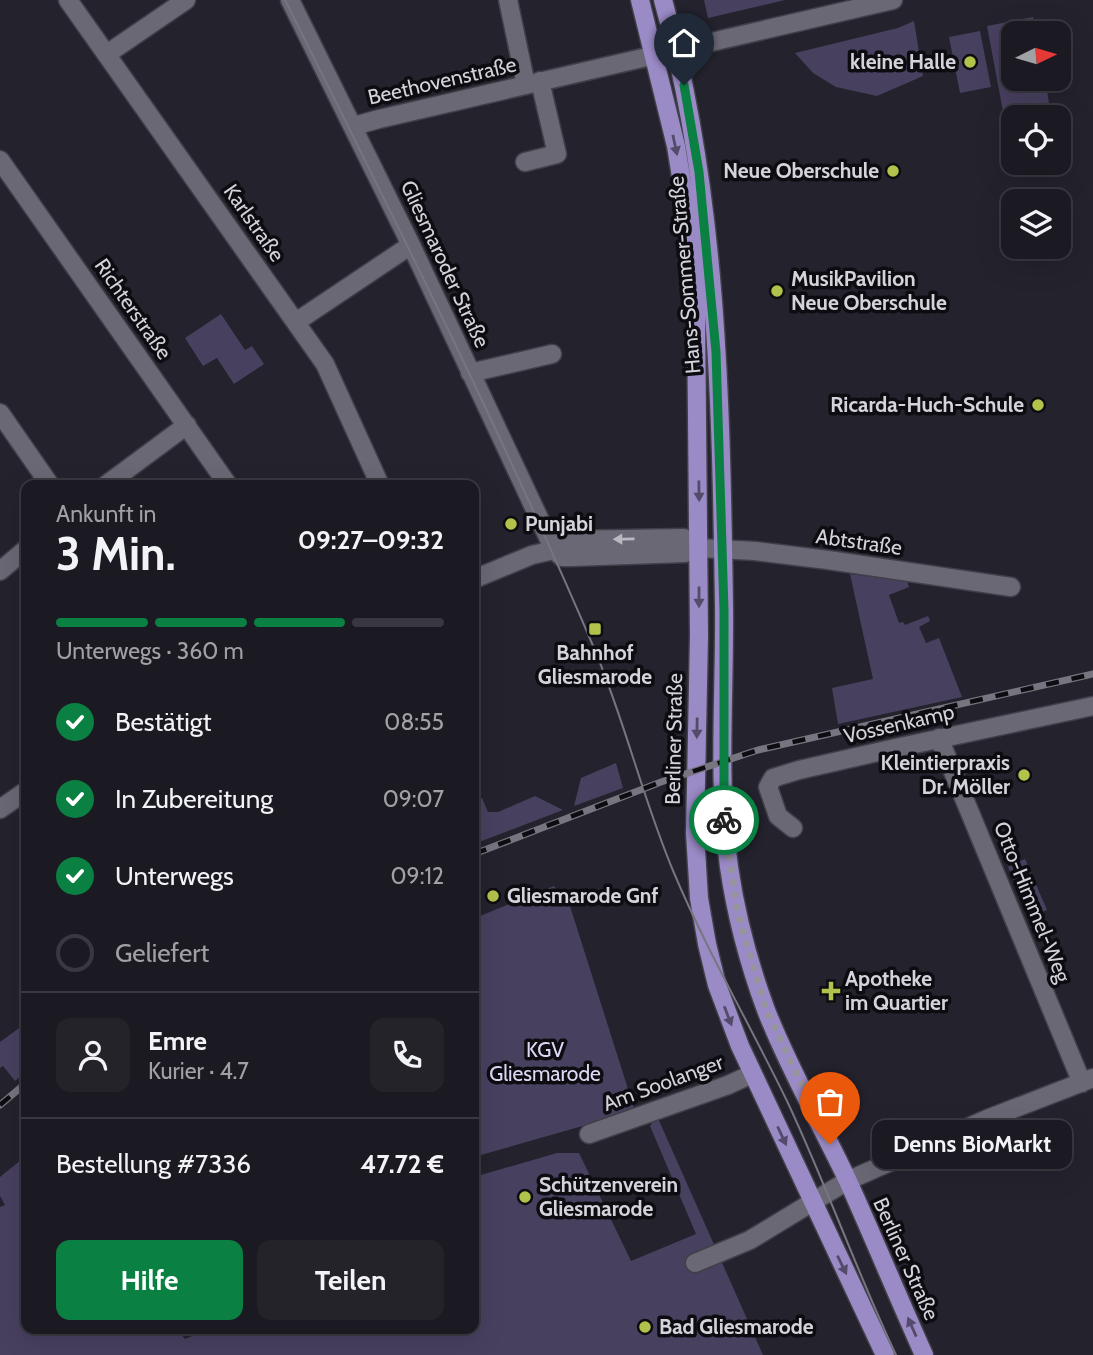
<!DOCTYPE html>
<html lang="de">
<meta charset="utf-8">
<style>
:root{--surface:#1b1a22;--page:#24232a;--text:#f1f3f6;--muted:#a0a1a5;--line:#393840;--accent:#0b8043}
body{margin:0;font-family:Cabin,sans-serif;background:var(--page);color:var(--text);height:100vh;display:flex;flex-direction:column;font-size:26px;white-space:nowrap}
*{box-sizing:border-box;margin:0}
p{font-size:23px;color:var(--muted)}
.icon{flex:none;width:38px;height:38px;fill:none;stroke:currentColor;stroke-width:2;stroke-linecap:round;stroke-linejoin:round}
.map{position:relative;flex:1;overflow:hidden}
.details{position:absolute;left:21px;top:480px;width:458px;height:854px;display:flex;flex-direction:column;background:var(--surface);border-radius:14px;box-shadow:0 7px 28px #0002,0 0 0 2px var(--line)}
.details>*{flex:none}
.needle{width:46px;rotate:85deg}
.buttons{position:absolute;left:1001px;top:21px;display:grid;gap:14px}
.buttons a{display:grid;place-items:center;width:70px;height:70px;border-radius:14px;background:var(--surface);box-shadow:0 7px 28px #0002,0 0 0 2px var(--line);font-size:35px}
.pin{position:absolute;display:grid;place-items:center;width:60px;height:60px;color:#fff;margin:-72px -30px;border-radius:50% 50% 50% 0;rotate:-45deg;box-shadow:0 0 7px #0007}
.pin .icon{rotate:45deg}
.courier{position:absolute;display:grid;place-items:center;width:70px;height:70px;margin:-35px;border:5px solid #0b8043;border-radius:50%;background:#fff;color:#222;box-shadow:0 2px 9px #0007}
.bubble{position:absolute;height:49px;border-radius:14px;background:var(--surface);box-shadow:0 7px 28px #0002,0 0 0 2px var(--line);font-size:23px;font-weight:800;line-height:49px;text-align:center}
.head em{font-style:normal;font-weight:800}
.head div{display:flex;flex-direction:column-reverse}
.head{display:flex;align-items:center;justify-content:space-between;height:119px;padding:0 35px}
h1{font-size:46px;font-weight:800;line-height:52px}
.bar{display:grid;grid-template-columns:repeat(4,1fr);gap:10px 7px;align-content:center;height:84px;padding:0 35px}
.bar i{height:9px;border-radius:5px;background:var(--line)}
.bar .active{background:var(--accent)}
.bar p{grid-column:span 4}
.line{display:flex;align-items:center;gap:18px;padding:0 35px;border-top:2px solid var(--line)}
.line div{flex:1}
.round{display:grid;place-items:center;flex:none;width:74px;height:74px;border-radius:14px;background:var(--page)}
ol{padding:0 35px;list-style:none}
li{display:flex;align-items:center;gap:21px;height:77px}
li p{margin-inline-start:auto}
li .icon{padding:7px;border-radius:50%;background:var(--accent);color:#fff;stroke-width:4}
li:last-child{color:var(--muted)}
li i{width:38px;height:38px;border:4px solid var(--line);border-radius:50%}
.action{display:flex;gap:14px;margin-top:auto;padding:14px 35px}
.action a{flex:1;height:80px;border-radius:14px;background:var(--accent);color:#fff;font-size:28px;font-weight:800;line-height:80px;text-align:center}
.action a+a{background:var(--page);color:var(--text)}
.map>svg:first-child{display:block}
.green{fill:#48405f}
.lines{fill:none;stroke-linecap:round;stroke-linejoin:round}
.minor-casing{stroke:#413f48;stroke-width:21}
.major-casing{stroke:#413f48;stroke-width:21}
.minor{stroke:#6b6875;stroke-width:18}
.major{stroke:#9a8ac5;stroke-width:18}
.tram{stroke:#77757f;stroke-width:2}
.rail-casing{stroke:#77757f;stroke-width:7}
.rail{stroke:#0d0c11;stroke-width:4.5;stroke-dasharray:13;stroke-linecap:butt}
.oneway{fill:#544b6b}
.oneway2{fill:#bab8c1}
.done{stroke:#96949d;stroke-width:7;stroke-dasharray:0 12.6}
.route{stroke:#0b8043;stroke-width:9}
.poi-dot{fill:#b3c24b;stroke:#0d0c11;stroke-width:2.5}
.labels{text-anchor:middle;stroke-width:7;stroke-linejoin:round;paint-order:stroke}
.poi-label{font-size:21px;font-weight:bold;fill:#d4d2da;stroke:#0d0c11;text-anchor:start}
.street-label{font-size:21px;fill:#d4d2da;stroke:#0d0c11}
.park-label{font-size:21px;fill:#ded8f4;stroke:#0d0c11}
</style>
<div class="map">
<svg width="1093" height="1355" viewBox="0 0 1093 1355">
<rect width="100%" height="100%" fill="#24222d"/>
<path class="green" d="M704,0H785L708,18Z
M1033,17L1036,33H1013V79H1045L1050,109L1004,117L987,26Z
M914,21L923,76L877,96L836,87L813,73L795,53L898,28Z
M980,31L991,87L960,93L949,37Z
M221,314L245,350L252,346L264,364L234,384L217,358L203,366L185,338Z
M850,574L907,581L909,587L889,595L899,623L903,622L905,625L928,616L930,621L919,627L926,643L939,638L962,697L838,724L832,688L873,679Z
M616,763L623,788L574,806L581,778Z
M535,796L563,810L474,844V801L482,798L488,812H498Z
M1025,859L1047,910L1029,917L1008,867Z
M554,886L570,906L635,1111L474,1157V916H480Z
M26,1023V1072L15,1081L3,1066L0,1068V1042Z
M657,1116L763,1355H0V1207L5,1205L0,1196V1177L26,1156V1328H181V1334L185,1339L192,1336L195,1328H474V1177L557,1153H579L631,1261L696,1234L650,1126Z"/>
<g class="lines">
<defs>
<path id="minor" d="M68,0L325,364L380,485
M290,0L411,245L554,550L562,557H572L685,553L699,548
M508,0L526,85
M107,54L186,0
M354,126L379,119L893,0
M0,160L228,485
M525,162L557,154L540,81
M296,322L411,245
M470,373L552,354
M0,413L50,485
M106,485L187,425
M554,550L556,545L564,540L684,538L699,548L755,551L828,560L1011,587
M0,571L26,549
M474,579L532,555L554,550
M939,738L1082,1083
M0,809L26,791
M793,828L778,816L768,787L773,778L799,770L891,749L1093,706
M589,1134L728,1085L752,1074
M695,1263L750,1240L847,1181L987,1119L1093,1078"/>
<path id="major" d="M640,0L676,146L691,239L696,309L699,635L695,833L699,898L707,944L717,985L740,1046L885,1355
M663,0C718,196 721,404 724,607C725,693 717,781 729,867C736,915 749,964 766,1010C789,1069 821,1124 848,1181C874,1239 898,1297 924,1355"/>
</defs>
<use href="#minor" class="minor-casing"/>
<use href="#major" class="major-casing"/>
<use href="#minor" class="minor"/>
<use href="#major" class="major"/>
<path class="tram" d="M285,0C392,214 500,428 594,648C625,721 643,800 674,873C707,951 750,1025 787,1101C826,1184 857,1272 896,1355"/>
<defs>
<path id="rail" d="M474,854L661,782L758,750L1093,674
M0,1105L26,1083"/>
</defs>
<use href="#rail" class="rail-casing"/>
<use href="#rail" class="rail"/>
</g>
<defs><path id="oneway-solid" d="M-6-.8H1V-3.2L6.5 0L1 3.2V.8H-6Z" transform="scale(1.75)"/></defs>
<g class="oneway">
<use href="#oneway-solid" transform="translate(675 145) rotate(78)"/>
<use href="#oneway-solid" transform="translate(699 491) rotate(89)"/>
<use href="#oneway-solid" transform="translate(699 597) rotate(90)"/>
<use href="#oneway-solid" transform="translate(697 728) rotate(91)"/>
<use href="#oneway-solid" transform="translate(728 1016) rotate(69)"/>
<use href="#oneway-solid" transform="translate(782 1136) rotate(65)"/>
<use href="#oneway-solid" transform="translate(842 1265) rotate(64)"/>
<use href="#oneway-solid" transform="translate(912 1327) rotate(-114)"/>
</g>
<use class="oneway2" href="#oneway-solid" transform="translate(624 539) rotate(179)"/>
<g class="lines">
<path class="done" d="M724,820L738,914L766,1009L830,1144"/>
<path class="route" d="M684,85L699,172L716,352L724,611V820"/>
</g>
<g class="poi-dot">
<circle cx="970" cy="62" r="7"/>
<circle cx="893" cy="171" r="7"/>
<circle cx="777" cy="291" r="7"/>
<circle cx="1038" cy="405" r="7"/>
<circle cx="511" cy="524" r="7"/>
<rect x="588" y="622" width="14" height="14" rx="3.5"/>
<circle cx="1024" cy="775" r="7"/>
<circle cx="493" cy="896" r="7"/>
<path d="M827.5 980.5h7v7h7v7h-7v7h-7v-7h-7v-7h7z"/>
<circle cx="525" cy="1197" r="7"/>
<circle cx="645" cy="1327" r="7"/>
</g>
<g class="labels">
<g class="poi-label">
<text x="956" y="69" text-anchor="end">kleine Halle</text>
<text x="879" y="178" text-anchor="end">Neue Oberschule</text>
<text x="791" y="286">MusikPavilion<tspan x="791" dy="24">Neue Oberschule</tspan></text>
<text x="1024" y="412" text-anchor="end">Ricarda-Huch-Schule</text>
<text x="525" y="531">Punjabi</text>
<text x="595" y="660" text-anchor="middle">Bahnhof<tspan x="595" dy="24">Gliesmarode</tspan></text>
<text x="1010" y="770" text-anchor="end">Kleintierpraxis<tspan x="1010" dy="24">Dr. Möller</tspan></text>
<text x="507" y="903">Gliesmarode Gnf</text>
<text x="845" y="986">Apotheke<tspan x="845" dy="24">im Quartier</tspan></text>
<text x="539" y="1192">Schützenverein<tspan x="539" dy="24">Gliesmarode</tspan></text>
<text x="659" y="1334">Bad Gliesmarode</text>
</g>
<g class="street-label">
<text transform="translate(442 81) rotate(-13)" y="7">Beethovenstraße</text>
<text transform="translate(254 223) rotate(55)" y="7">Karlstraße</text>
<text transform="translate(445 264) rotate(65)" y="7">Gliesmaroder Straße</text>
<text transform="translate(685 275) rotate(-95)" y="7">Hans-Sommer-Straße</text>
<text transform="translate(133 309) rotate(55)" y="7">Richterstraße</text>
<text transform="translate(859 542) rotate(8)" y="7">Abtstraße</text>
<text transform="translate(899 724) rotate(-13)" y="7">Vossenkamp</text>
<text transform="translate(674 739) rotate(-89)" y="7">Berliner Straße</text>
<text transform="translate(1032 902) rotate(68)" y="7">Otto-Himmel-Weg</text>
<text transform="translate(663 1083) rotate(-20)" y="7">Am Soolanger</text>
<text transform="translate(906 1259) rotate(66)" y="7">Berliner Straße</text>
</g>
<g class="park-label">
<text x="545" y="1057">KGV<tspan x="545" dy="24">Gliesmarode</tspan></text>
</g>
</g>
</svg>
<div class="buttons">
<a><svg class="needle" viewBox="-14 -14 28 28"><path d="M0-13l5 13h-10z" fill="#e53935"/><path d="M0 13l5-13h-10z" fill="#a0a1a5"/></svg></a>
<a><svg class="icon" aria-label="locate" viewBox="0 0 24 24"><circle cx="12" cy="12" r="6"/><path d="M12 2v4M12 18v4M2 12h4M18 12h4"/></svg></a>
<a><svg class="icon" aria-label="layers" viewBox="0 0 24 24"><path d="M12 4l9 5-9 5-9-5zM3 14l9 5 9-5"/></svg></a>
</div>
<div class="pin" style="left:830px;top:1144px;background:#ea580c"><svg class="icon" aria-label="bag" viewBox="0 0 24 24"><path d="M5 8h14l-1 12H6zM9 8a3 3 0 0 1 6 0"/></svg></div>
<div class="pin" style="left:684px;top:85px;background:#1f2937"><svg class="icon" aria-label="home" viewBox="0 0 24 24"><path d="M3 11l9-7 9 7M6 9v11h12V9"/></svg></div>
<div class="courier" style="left:724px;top:820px"><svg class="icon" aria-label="bike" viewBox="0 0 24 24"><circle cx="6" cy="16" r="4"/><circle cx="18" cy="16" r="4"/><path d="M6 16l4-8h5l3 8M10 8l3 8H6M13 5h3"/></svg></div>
<div class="bubble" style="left:872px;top:1120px;width:200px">Denns BioMarkt</div>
<section class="details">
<div class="head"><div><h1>3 Min.</h1><p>Ankunft in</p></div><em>09:27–09:32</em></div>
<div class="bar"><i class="active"></i><i class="active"></i><i class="active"></i><i></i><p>Unterwegs · 360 m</p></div>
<ol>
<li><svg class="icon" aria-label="check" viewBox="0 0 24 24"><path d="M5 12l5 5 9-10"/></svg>Bestätigt<p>08:55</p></li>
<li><svg class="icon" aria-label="check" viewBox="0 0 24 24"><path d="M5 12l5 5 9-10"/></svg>In Zubereitung<p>09:07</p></li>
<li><svg class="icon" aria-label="check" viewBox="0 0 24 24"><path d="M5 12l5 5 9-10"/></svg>Unterwegs<p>09:12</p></li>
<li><i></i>Geliefert</li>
</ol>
<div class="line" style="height:126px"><a class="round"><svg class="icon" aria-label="person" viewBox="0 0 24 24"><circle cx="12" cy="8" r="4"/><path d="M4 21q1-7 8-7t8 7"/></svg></a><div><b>Emre</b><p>Kurier · 4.7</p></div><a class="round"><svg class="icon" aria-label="phone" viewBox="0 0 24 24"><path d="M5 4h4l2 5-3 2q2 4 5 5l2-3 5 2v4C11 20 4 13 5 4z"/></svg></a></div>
<div class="line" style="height:91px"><div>Bestellung #7336</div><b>47.72 €</b></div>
<div class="action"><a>Hilfe</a><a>Teilen</a></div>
</section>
</div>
